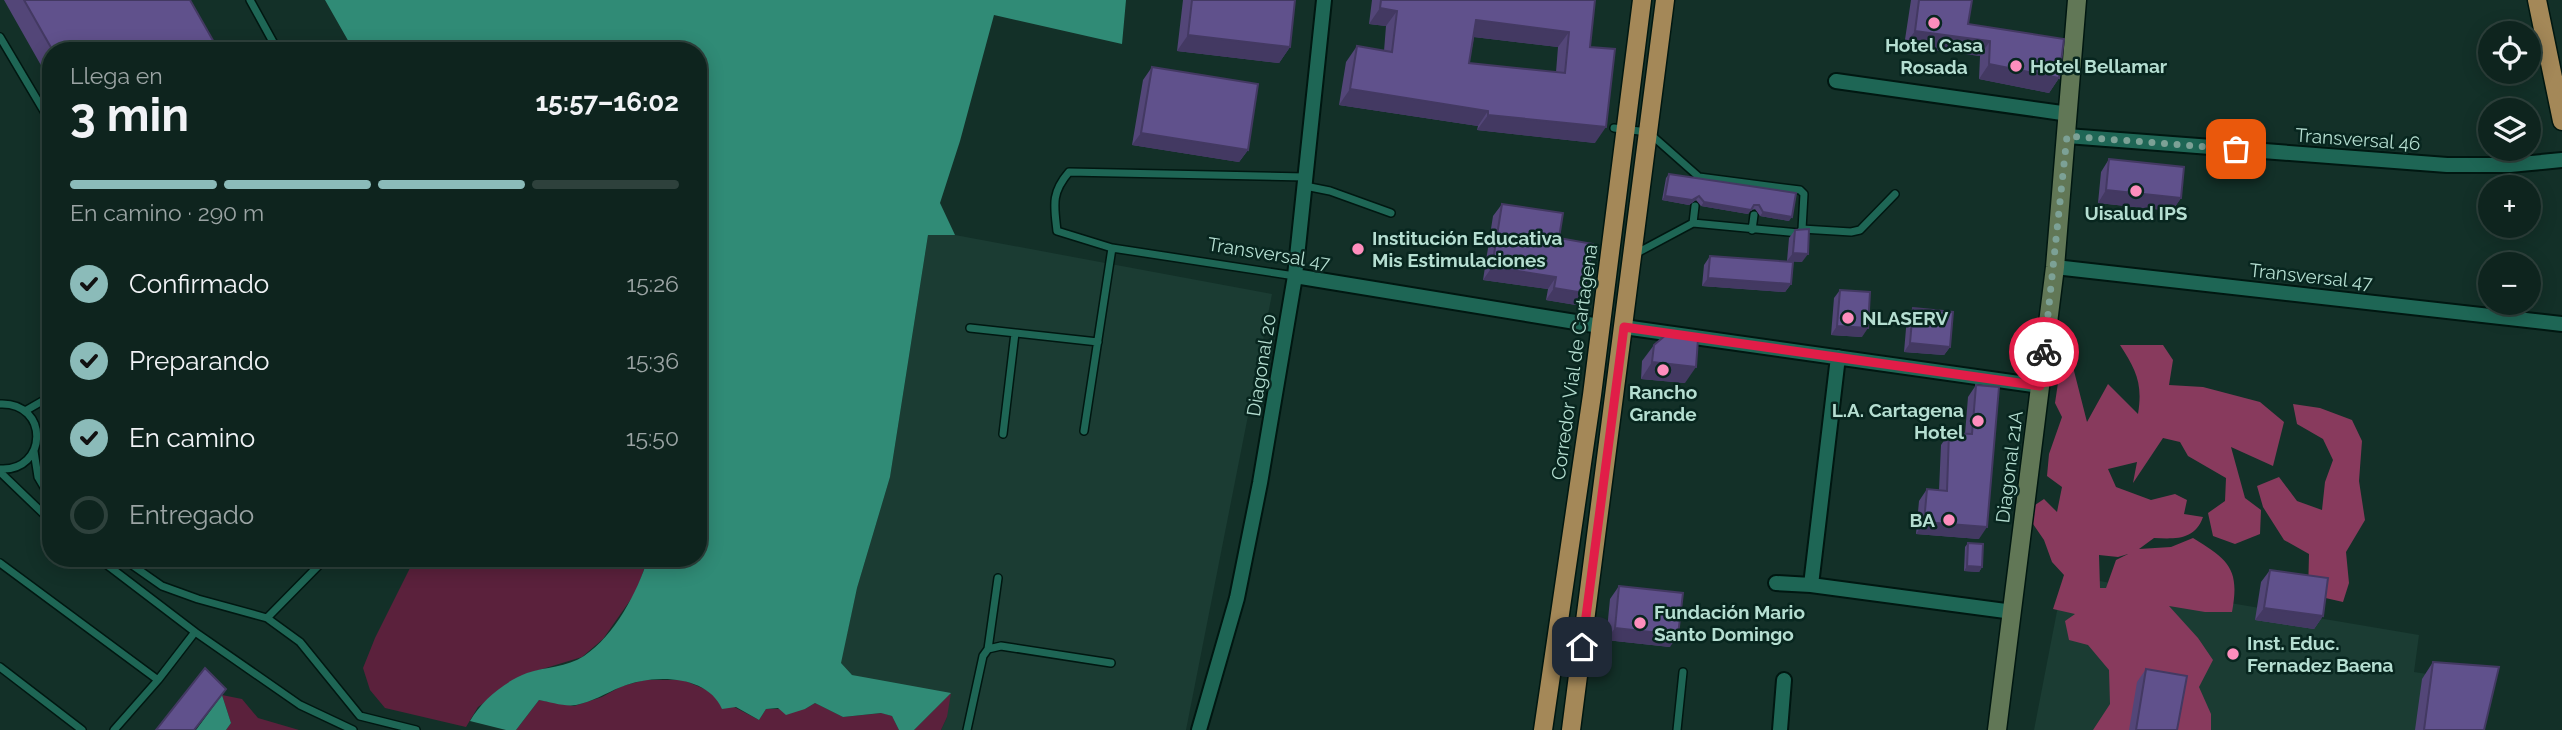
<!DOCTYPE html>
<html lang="es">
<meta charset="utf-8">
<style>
:root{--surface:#0e241e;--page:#1c302b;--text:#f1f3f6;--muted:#9ba4a4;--line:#2e413c;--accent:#8bbbb9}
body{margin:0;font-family:Raleway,sans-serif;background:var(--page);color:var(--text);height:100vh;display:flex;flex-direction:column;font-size:26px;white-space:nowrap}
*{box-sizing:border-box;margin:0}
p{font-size:23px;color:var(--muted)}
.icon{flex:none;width:38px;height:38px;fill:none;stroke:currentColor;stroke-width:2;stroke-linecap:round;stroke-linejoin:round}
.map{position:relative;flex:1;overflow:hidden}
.panel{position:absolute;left:42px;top:42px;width:665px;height:525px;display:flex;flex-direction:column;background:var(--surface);border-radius:28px;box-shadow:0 4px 18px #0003,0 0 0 2px var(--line)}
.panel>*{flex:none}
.buttons{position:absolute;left:2478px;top:21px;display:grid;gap:14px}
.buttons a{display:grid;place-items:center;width:63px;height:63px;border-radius:50%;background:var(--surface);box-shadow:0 4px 18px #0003,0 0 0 2px var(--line);font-size:35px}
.pin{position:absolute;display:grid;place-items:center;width:60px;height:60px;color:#fff;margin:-30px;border-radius:14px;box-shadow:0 4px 10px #0006}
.courier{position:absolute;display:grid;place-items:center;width:70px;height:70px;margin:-35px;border:5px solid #e11d48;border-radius:50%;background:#fff;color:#222;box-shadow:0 2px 9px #0007}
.head em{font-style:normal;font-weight:700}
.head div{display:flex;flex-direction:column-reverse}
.head{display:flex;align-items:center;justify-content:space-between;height:119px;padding:0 28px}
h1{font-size:46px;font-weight:700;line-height:52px}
.bar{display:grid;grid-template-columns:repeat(4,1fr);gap:10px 7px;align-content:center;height:84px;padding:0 28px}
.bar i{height:9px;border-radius:5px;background:var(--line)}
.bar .current{background:var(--accent)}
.bar p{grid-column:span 4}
ol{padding:0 28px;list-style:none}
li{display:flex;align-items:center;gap:21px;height:77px}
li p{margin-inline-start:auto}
li .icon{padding:7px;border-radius:50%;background:var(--accent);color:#111;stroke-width:4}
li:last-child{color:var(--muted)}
li i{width:38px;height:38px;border:4px solid var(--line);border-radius:50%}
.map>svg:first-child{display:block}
.built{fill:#1b3c33}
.green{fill:#5b213c}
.forest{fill:#883a5d;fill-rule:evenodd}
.water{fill:#308b76}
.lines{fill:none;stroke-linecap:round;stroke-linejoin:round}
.lane-casing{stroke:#001711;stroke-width:10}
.street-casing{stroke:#001711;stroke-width:18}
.secondary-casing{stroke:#001711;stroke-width:21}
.primary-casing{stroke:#001711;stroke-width:21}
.lane{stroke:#1e6655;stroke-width:7}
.street{stroke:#1e6655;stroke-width:14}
.secondary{stroke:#617756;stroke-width:18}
.primary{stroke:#a48858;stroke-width:18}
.wall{fill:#534678;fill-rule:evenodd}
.shaded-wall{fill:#433962}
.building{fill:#60518c;stroke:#433962;stroke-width:2;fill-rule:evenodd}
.done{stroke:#7ca196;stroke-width:7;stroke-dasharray:0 12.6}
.route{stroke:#e11d48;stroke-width:9}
.poi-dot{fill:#fe8ebd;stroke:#08261f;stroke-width:2.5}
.labels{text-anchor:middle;stroke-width:5;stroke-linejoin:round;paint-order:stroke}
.poi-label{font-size:19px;font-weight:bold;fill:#b5ded1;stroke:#08261f;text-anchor:start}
.street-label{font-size:19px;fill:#b5ded1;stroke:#08261f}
</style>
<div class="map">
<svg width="2562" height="730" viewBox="0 0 2562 730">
<rect width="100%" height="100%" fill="#133028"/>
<path class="built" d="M928,235H955L1272,294L1186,730H941L947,717L873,680L852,675L840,664L857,588L890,477Z
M2064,575L2419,635L2414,672L2488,683L2479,730H2034Z"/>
<path class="green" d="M415,558H648L636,592L603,639L582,657L526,674L478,707L466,727L385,708L370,690L363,668L375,638Z
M645,680H683L707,690L717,698L759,720L766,709H805L815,703L843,717L882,713L892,716L899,730H516L539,700L574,706L602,697L622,686Z
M951,693L947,717L941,730H914Z
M222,695L242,699L258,718L299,730H226L231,723Z"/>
<path class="forest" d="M2120,345H2163L2173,360L2169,385L2203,387L2260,402L2284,422L2273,466L2231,447L2245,498L2261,510L2260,534L2235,544L2213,536L2208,513L2225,501L2226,478L2188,456L2180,442L2163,438L2133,483L2137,462L2108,469L2116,487L2151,500L2175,494L2187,500L2184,514L2203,517C2195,540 2176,539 2154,538L2139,549L2171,547L2193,538C2229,560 2240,569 2232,612H2205L2169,606L2198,638L2213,660L2199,687L2211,714V730H2093L2110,704L2109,670L2088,645L2069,640L2065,621L2075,614L2053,609L2064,575L2052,562L2044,540L2031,521L2032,507L2044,499L2057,512L2062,487L2047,476L2049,454L2062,417L2055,403L2059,376L2073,367L2087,422L2108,384L2138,414C2143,383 2136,370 2120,345ZM2128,554L2116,560L2106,588H2100L2099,555L2118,557Z
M2293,404L2320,408L2352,420L2362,441L2359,481L2365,520L2346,552L2349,583L2343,602L2308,594L2309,554L2284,540L2263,507L2257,486L2279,477L2297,501L2322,510L2325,482L2333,460L2323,439L2297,424Z"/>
<path class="water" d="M325,0H1126L1122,44L994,15L960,141L940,203L955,235H928L890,477L857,588L841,663L852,675L951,693L914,730H899L892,716L881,713L843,717L815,703L805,709L786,715L778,708L766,709L759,720L736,707L722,709C707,674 652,674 621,687C606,693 592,702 576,705C565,707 550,702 539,700L516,730H506L470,721C482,700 504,682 527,673C545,667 567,667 584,656C615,635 637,593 648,558H698V51H354Z
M222,695L231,723L226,730H196Z"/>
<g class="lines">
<defs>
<path id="lane" d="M250,0L278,51
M0,37L51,123
M1614,128L1648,132L1699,177L1800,190L1804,194L1802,229L1799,233L1693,223L1635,254
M1305,186L1330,191L1391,213
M1693,223L1695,206
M1802,229L1851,232L1860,230L1895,194
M1752,230L1754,215
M1295,276L1112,248L1057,231C1054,205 1051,193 1069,172L1305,177
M970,328L1098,342
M0,404C50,402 48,472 0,469
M25,411L51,396
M1084,431L1112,248
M1003,434L1015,333
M34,451L38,477L51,499
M0,472L51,521
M98,558L195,632L300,705L353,730
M122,558L162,586L198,599L267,618L300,642L360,716L416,730
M0,563L158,680
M267,618L326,558
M988,649L998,578
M0,667L82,730
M114,730L158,680L195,632
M967,730L983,656L988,649L1001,646L1111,663
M1677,730L1683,672"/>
<path id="street" d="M1836,81L2069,114
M2067,136L2447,165H2510L2562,160
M2055,267L2562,324
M1295,276L1600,326
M1624,327L2040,386
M1776,583L1811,585L2013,612
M1811,585L1838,357
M1199,730L1237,598L1260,483L1295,276L1324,0
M1780,730L1784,680"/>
<path id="secondary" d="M1997,730L2055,267L2077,0"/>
<path id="primary" d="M2537,0L2562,121
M1543,730L1592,395L1642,0
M1571,730L1665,0"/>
</defs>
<use href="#lane" class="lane-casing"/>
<use href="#street" class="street-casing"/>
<use href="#secondary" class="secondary-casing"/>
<use href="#primary" class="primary-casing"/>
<use href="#lane" class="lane"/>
<use href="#street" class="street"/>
<use href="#secondary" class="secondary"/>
<use href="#primary" class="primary"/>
</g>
<path class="wall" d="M4,0H190L219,51H51V83Z
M1183,0H1295L1290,47L1279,63L1177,51Z
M1372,0H1595L1590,47L1595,143L1477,130L1478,126L1339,105L1346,62L1357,46L1384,51L1386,26L1369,24ZM1474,37L1558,47L1556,72L1469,63Z
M1911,0H1972L1968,24L2059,78L2049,93L1979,79L1980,56L1904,46Z
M1152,67L1248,150L1239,162L1132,145L1143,80Z
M2109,159L2181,198L2172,211L2098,203L2101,172Z
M1669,174L1796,193L1789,221L1760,216L1755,209L1751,210L1748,214L1701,206L1696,200L1689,205L1662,200L1666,178Z
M1502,204L1559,238L1584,293L1576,305L1546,300L1548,289L1483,280L1493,216Z
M1795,230L1802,262L1787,261L1789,238Z
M1710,256L1791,284L1785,292L1702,286L1704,265Z
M1840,290L1862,337L1831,335L1834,298Z
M1913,308L1950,347L1944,355L1904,352L1907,317Z
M1654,345L1685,383L1641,379L1642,361Z
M1976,385L1979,539L1916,534L1919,501L1927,489L1939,490L1941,445L1949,433L1965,434L1968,397Z
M1968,543L1982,567L1979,572L1964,571L1965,547Z
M2270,570L2323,616L2314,629L2255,620L2261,582Z
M1619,586L1670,647L1606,640L1610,599Z
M2433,662L2484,730H2415L2422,679Z
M2146,669L2177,730H2129L2137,682Z"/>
<path class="shaded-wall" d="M1380,8L1397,11L1386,26L1369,24Z
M1476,20L1569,32L1558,47L1465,36Z
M1915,31L1990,41L1980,56L1904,46Z
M1188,35L1290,47L1279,63L1177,51Z
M1989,64L2059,78L2049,93L1979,79Z
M1350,89L1488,111L1478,126L1339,105Z
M1488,115L1606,127L1595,143L1477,130Z
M1141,133L1248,150L1239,162L1132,145Z
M2106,190L2181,198L2172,211L2098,203Z
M1665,196H1699L1696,200L1689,205L1662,200Z
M1704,202L1751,210L1748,214L1701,206Z
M1763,212L1792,217L1789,221L1760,216Z
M1793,253L1808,254L1802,262L1787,261Z
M1492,267L1556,277L1548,289L1483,280Z
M1708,278L1791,284L1785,292L1702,286Z
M1554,288L1584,293L1576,305L1546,300Z
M1837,326L1868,328L1862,337L1831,335Z
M1910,343L1950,347L1944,355L1904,352Z
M1652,362L1696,367L1685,383L1641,379Z
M1924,522L1987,527L1979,539L1916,534Z
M1967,566L1982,567L1979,572L1964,571Z
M2264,608L2323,616L2314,629L2255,620Z
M1615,628L1678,635L1670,647L1606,640Z"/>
<path class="building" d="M24,0H190L219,51H53Z
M1192,0H1295L1290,47L1188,35Z
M1381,0H1595L1590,47L1615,49L1606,127L1488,115V111L1350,89L1357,46L1392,52L1397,11L1380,8ZM1476,20L1569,32L1565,73L1469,63Z
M1919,0H1972L1968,24L2064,39L2059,78L1989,64L1990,41L1915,31Z
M1152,67L1258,84L1248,150L1141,133Z
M2109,159L2184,167L2181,198L2106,190Z
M1669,174L1796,193L1792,217L1763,212L1759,205H1754L1751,210L1704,202L1699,196L1692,200L1665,196Z
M1502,204L1563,213L1559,238L1593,244L1584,293L1554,288L1556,277L1492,267Z
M1809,229L1808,254L1793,253L1795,230Z
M1710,256L1793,262L1791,284L1708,278Z
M1840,290L1870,292L1868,328L1837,326Z
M1913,308L1953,312L1950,347L1910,343Z
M1667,334L1698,339L1696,367L1652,362L1654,345Z
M1976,385L1999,387L1987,527L1924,522L1927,489L1947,491L1949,433L1972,434Z
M1968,543L1983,544L1982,567L1967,566Z
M2270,570L2328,578L2323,616L2264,608Z
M1619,586L1683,593L1678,635L1615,628Z
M2433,662L2499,667L2484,730H2424Z
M205,668L226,689L194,730H156Z
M2146,669L2187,676L2177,730H2136Z"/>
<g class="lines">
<path class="done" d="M2044,352L2067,136L2236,149"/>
<path class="route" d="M1582,647L1624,327L2040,386L2044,352"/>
</g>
<g class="poi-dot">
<circle cx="1934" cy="23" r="7"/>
<circle cx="2016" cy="66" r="7"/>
<circle cx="2136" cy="191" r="7"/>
<circle cx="1358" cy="249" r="7"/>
<circle cx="1848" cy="318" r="7"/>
<circle cx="1663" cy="370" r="7"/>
<circle cx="1978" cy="421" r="7"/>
<circle cx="1949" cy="520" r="7"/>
<circle cx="1640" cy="623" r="7"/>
<circle cx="2233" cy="654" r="7"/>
</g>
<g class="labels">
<g class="poi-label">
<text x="1934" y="52" text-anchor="middle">Hotel Casa<tspan x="1934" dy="22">Rosada</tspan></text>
<text x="2030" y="73">Hotel Bellamar</text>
<text x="2136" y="220" text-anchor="middle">Uisalud IPS</text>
<text x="1372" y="245">Institución Educativa<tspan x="1372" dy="22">Mis Estimulaciones</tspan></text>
<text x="1862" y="325">NLASERV</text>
<text x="1663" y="399" text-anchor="middle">Rancho<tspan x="1663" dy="22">Grande</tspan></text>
<text x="1964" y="417" text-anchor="end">L.A. Cartagena<tspan x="1964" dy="22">Hotel</tspan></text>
<text x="1935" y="527" text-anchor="end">BA</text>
<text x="1654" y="619">Fundación Mario<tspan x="1654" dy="22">Santo Domingo</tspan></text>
<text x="2247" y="650">Inst. Educ.<tspan x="2247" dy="22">Fernadez Baena</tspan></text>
</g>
<g class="street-label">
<text transform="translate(2358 139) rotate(4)" y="7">Transversal 46</text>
<text transform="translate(1269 253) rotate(9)" y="7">Transversal 47</text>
<text transform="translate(2311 276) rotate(6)" y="7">Transversal 47</text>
<text transform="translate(1574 362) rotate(-82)" y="7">Corredor Vial de Cartagena</text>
<text transform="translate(1261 365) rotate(-81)" y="7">Diagonal 20</text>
<text transform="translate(2009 467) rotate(-83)" y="7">Diagonal 21A</text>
</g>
</g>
</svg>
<div class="buttons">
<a><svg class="icon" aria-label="locate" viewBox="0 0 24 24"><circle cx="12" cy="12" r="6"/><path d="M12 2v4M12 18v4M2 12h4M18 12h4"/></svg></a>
<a><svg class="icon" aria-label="layers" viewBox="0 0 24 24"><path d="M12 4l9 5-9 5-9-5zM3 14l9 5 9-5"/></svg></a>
<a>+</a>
<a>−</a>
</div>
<div class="pin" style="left:2236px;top:149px;background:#ea580c"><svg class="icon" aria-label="bag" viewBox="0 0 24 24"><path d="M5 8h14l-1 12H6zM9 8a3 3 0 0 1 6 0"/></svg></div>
<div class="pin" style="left:1582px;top:647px;background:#1f2937"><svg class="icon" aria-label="home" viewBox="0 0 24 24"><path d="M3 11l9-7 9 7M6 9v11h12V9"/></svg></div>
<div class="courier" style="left:2044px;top:352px"><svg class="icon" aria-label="bike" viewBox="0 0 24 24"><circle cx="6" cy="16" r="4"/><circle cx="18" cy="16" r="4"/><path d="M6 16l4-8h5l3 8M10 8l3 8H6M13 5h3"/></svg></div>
<section class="panel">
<div class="head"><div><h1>3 min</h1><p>Llega en</p></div><em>15:57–16:02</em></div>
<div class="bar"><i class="current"></i><i class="current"></i><i class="current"></i><i></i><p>En camino · 290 m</p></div>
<ol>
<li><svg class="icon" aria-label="check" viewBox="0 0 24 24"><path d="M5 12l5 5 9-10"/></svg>Confirmado<p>15:26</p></li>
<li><svg class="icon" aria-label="check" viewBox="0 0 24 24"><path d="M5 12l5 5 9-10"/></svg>Preparando<p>15:36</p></li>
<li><svg class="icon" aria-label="check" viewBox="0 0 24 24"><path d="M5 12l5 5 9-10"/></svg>En camino<p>15:50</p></li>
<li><i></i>Entregado</li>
</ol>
</section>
</div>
